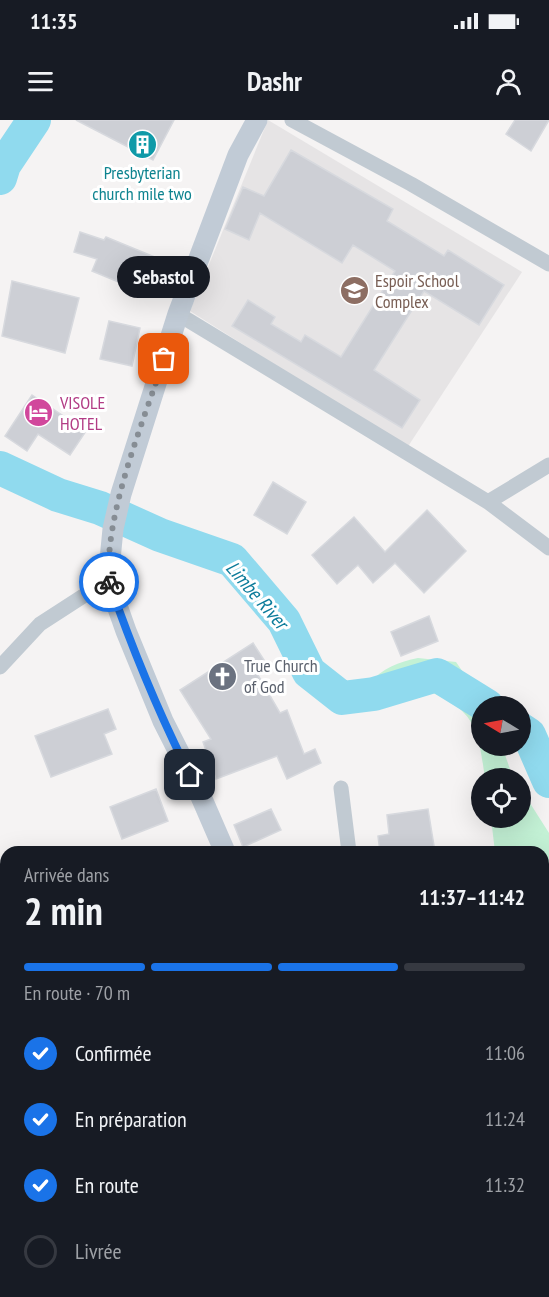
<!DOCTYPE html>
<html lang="fr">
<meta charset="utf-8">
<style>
:root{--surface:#171b24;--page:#242831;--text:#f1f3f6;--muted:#9ea1a6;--line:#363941;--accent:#1a73e8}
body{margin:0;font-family:"PT Sans Narrow",sans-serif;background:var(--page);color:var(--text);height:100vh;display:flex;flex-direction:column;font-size:22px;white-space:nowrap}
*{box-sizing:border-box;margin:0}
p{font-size:20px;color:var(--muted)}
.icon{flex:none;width:33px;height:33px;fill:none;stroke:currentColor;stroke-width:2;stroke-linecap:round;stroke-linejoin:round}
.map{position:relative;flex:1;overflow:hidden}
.details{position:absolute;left:0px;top:726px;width:549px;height:452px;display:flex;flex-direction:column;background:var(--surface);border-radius:18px 18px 0 0;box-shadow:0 6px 24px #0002}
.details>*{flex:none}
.needle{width:39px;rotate:280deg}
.tools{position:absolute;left:471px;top:576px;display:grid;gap:12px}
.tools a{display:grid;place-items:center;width:60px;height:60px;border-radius:50%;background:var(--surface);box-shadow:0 6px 24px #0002;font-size:30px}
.pin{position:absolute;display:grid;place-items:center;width:51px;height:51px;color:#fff;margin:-26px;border-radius:12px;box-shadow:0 3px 9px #0006}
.courier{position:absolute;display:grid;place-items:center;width:60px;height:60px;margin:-30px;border:4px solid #1a73e8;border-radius:50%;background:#fff;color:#222;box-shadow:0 2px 8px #0007}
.bubble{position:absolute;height:42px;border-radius:21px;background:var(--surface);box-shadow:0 6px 24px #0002;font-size:20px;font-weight:700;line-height:42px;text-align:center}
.head em{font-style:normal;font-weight:700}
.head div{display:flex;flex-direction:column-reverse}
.head{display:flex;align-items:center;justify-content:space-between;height:102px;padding:0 24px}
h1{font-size:39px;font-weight:700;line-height:45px}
.bar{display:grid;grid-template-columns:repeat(4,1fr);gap:9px 6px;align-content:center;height:72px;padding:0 24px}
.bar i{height:8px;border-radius:4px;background:var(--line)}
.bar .on{background:var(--accent)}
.bar p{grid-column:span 4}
ol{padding:0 24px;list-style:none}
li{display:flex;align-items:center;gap:18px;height:66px}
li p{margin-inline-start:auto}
li .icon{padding:6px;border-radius:50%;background:var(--accent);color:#fff;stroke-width:4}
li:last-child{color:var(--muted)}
li i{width:33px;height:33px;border:3px solid var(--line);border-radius:50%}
.status{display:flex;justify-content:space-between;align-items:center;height:42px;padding:0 30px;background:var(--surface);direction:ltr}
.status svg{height:16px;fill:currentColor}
header{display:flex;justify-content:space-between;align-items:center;height:78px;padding:0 24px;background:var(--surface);font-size:27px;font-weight:700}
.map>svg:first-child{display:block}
.education{fill:#e6e4e5}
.green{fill:#c3f1d5}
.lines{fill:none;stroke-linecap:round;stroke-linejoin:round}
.stream{stroke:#90daee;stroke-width:6}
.river{stroke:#90daee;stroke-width:34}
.building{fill:#cdcfd5;stroke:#d7d9de;stroke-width:1.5}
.street{stroke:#c1cad2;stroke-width:15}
.secondary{stroke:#c1cbd6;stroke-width:21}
.done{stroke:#868d94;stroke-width:6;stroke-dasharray:0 10.8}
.route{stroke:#1a73e8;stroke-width:8}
.labels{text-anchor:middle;stroke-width:6;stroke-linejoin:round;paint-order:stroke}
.culture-label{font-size:18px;fill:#0d838f;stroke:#fff}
.education-label{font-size:18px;fill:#785e54;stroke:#fff;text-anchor:start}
.hotel-label{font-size:18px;fill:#b23c85;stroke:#fff;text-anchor:start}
.worship-label{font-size:18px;fill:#5b616d;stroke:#fff;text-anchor:start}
.water-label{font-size:20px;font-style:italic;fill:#0c7c9b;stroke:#fff}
</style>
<div class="status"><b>11:35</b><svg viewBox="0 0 49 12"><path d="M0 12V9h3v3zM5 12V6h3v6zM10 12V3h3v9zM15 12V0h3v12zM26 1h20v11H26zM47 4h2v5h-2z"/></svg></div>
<header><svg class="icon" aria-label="menu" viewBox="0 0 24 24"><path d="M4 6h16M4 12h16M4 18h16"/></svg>Dashr<svg class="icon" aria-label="person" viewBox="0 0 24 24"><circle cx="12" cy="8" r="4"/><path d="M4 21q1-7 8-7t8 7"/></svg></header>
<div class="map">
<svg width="549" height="1177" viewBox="0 0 549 1177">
<rect width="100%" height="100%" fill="#f5f3f3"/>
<path class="education" d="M268,0L522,152L407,328L190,191Z"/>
<path class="green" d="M418,538L456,542L465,555L486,567L495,584L494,586H482V626H502L513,658H485C479,620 479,595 441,577C435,574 426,569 419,570C403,573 393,583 375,580L369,564C382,548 399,542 418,538Z
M521,669L549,713V1177L541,1172L543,732H495L491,698H520Z"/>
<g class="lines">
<path class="stream" d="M0,1004L6,1007
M28,1172L29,1177"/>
<path class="river" d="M0,58L4,45L34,0
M0,348L58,375L100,388L160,415L232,440L284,501L309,552L342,578L374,574L437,555L487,586
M520,609L529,615L549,661"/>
</g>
<path class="building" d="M76,0H174L153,40Z
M515,0H549L531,31L506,14Z
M291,30L393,89L387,101L444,136L448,130L504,165L479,205L424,171L374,250L420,280L402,308L232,206L248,180L275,197L271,204L301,222L305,215L341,237L395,151L353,125L342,143L260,93L249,120L225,109L243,67L264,76Z
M80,112L104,120L106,117L157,138L143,172L92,151L97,139L74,132Z
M12,161L79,178L65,233L2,216Z
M109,201L140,208L132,246L100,239Z
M32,275L86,311L70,335L38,314L27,331L5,316Z
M273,362L306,382L287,414L254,395Z
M427,390L466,431L424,473L395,443L373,463L358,445L337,464L312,435L354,397L385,432Z
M429,496L438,521L401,536L391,512Z
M253,523L266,543L255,550L280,593L287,590L304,634L315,629L321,643L287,659L277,636L216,659L203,622L211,619L180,570Z
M108,589L116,609L104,614L112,634L51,657L35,616Z
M156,669L168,701L122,719L110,687Z
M271,689L281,710L243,727L234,705Z
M428,689L435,732H380L378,716L389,714L387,695Z"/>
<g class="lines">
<path class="street" d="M292,0L411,64L549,144
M178,194L488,382L549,428
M488,382L549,345
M0,547L40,504L108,460
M341,668L349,732
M448,1172L453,1177"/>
<path class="secondary" d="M225,732L199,672L163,601L126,511L108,460L113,409L121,374L178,194L238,35L257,0
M319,1172L321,1177"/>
</g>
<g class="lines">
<path class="done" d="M109,462C104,395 143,303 164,239"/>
<path class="route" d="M109,462C132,528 158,592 190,655"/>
</g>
<defs>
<symbol id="building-disc" viewBox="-11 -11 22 22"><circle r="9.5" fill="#0f9aa8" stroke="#fff"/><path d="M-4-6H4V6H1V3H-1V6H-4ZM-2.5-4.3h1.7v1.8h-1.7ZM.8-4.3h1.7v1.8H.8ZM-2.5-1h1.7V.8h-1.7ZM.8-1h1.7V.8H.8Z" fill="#fff"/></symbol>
<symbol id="school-disc" viewBox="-11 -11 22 22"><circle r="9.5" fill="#8d6e63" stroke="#fff"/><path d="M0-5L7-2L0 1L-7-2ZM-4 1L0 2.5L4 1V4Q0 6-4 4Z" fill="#fff"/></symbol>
<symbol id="hotel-disc" viewBox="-11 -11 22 22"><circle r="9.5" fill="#d1479c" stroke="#fff"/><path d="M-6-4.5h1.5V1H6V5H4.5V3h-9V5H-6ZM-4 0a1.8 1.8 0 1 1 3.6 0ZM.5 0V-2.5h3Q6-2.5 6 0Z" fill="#fff"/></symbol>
<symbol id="church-disc" viewBox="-11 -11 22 22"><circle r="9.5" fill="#6b7280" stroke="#fff"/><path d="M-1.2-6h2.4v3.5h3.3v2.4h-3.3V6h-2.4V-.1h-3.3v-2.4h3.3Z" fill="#fff"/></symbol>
</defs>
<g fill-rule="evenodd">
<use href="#building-disc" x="126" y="8" width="33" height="33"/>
<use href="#school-disc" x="338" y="154" width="33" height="33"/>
<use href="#hotel-disc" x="22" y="276" width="33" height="33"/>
<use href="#church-disc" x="206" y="540" width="33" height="33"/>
</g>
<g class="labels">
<g class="culture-label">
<text x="142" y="59">Presbyterian<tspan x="142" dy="21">church mile two</tspan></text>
</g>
<g class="education-label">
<text x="375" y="167">Espoir School<tspan x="375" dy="21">Complex</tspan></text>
</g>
<g class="hotel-label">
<text x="60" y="289">VISOLE<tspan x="60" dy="21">HOTEL</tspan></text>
</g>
<g class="worship-label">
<text x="244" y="552">True Church<tspan x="244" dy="21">of God</tspan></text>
</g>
<g class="water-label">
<text transform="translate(257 475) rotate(49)" y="7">Limbe River</text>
</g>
</g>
</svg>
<div class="tools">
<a><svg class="needle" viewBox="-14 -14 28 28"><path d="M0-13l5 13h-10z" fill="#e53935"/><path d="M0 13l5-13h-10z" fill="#9ea1a6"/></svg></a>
<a><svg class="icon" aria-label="locate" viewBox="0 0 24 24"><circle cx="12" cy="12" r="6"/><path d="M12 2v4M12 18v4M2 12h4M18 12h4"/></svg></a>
</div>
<div class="pin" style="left:164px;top:239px;background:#ea580c"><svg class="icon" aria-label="bag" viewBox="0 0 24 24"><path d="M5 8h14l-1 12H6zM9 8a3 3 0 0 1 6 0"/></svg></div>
<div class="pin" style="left:190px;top:655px;background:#1f2937"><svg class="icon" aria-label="home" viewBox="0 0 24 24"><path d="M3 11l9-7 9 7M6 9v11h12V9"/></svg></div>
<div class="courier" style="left:109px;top:462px"><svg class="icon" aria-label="bike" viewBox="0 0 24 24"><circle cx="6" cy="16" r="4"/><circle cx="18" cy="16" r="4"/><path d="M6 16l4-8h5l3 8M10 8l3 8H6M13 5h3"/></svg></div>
<div class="bubble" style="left:117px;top:136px;width:93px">Sebastol</div>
<section class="details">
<div class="head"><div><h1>2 min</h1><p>Arrivée dans</p></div><em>11:37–11:42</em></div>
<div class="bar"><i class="on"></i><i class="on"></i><i class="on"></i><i></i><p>En route · 70 m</p></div>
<ol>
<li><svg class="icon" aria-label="check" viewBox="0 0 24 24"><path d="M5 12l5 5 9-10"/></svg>Confirmée<p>11:06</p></li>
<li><svg class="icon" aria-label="check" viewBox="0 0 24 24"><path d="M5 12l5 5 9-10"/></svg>En préparation<p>11:24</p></li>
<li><svg class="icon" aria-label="check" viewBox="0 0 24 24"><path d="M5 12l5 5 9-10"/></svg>En route<p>11:32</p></li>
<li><i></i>Livrée</li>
</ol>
</section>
</div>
